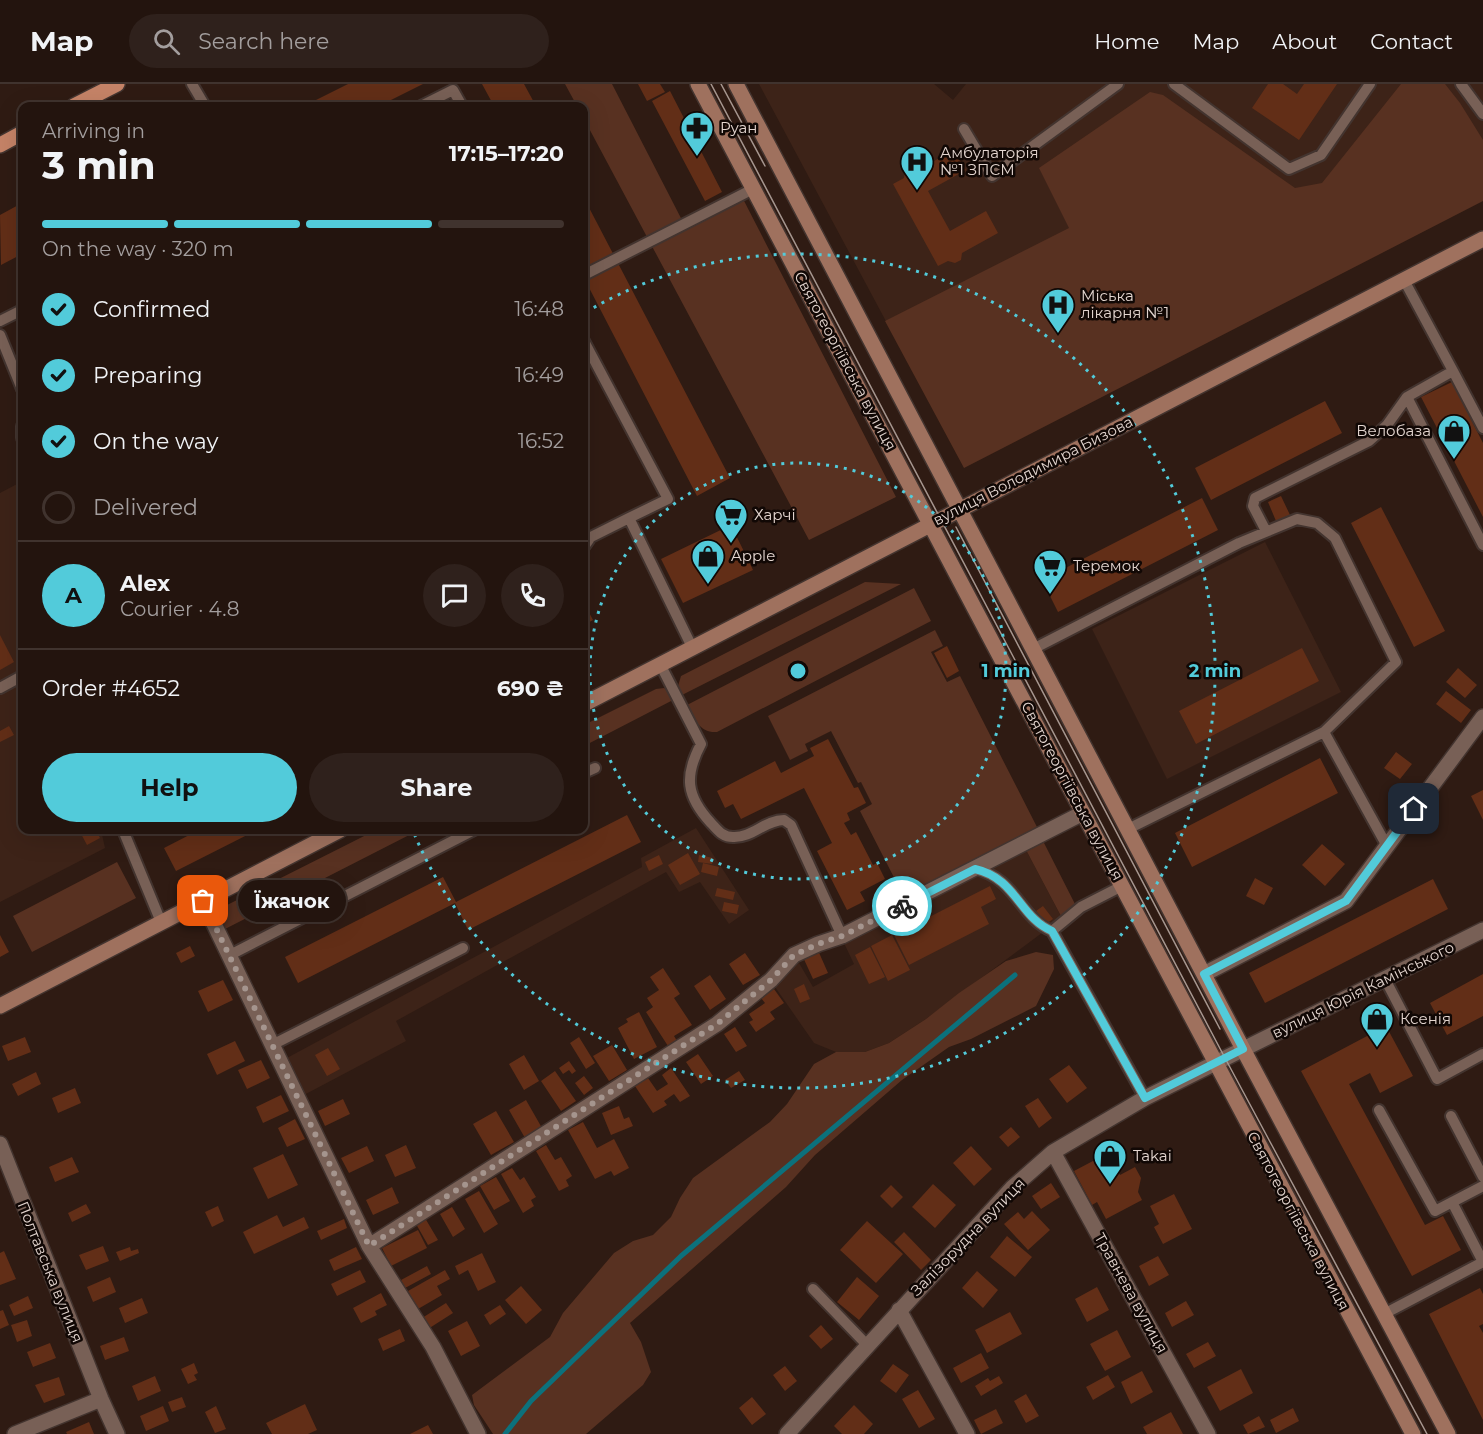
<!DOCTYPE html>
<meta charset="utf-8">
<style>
:root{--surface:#23140e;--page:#2f211c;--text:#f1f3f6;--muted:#a39e9e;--line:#40332e;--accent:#52cbda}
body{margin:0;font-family:Montserrat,sans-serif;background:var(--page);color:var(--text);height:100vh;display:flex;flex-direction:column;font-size:22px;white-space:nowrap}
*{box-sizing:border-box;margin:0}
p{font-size:20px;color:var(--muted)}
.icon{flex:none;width:33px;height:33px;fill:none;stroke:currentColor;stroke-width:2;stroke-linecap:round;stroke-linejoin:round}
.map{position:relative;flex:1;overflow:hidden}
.side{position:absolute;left:18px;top:18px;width:570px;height:732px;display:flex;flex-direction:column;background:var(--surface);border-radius:12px;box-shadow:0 6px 24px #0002,0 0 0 2px var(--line)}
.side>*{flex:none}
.pin{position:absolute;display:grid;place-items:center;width:51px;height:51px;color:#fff;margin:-26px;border-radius:12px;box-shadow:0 3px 9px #0006}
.courier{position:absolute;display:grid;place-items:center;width:60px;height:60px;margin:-30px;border:4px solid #52cbda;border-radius:50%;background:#fff;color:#222;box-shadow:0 2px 8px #0007}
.bubble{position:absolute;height:42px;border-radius:21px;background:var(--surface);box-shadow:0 6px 24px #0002,0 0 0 2px var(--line);font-size:20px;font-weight:700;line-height:42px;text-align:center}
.headline em{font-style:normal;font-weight:700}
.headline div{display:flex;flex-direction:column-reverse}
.headline{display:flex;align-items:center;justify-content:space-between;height:102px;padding:0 24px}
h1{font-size:39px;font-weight:700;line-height:45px}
.bar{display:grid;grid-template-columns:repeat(4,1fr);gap:9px 6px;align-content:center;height:72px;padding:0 24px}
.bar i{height:8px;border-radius:4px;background:var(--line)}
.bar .active{background:var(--accent)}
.bar p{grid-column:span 4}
.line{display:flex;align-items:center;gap:15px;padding:0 24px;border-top:2px solid var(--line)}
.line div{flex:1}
.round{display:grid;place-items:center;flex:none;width:63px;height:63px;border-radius:32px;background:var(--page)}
ol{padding:0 24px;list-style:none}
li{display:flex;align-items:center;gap:18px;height:66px}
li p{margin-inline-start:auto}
li .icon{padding:6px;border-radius:50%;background:var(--accent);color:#111;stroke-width:4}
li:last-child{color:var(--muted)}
li i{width:33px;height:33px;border:3px solid var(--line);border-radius:50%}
.button{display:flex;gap:12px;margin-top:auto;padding:12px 24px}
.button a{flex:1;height:69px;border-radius:36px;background:var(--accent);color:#111;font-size:24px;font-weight:700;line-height:69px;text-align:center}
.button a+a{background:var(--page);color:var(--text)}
header{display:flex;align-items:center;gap:36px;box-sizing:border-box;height:84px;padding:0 30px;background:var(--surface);border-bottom:2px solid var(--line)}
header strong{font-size:28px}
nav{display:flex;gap:33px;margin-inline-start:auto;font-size:21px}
.search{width:420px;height:54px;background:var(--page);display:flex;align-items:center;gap:15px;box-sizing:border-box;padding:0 21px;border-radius:33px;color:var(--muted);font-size:22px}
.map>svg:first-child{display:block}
.built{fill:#3d2318}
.green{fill:#583121}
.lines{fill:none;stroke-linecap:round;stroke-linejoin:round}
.stream{stroke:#0c717c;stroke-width:5}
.building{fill:#622e17}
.lane-casing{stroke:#43342f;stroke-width:14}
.street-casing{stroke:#43342f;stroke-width:18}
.secondary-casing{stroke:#43342f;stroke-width:18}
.primary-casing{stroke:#43342f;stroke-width:18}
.lane{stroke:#786056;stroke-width:10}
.street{stroke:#786056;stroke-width:15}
.secondary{stroke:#9f715e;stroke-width:15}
.primary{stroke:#c58367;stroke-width:15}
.tram{stroke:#a6968f;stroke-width:1.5}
.done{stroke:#a5958e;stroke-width:6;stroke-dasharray:0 10.8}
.route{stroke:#52cbda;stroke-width:8}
.ring{fill:none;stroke:#52cbda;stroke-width:3;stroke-dasharray:3 6}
.labels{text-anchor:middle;stroke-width:5;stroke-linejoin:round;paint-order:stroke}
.poi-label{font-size:15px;fill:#e4d6d0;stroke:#110805;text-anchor:start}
.street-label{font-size:15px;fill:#e4d6d0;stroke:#110805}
.centre{fill:#52cbda;stroke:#110805;stroke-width:3}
.ring-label{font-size:18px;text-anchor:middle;font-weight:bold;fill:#52cbda;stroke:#110805;stroke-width:5;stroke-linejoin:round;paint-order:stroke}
</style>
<header>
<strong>Map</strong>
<div class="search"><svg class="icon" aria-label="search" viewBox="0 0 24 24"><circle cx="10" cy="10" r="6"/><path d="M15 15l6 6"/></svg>Search here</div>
<nav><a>Home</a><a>Map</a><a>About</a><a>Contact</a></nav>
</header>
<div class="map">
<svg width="1483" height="1350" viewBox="0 0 1483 1350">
<rect width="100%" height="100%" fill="#2f1b13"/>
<path class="built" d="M759,0H934L953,16L966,0H1483V116L964,383Z
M19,399L22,412V746H101L105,764L0,818V409Z
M1265,458L1341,608L1167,695L1092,545Z
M696,744L749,826L729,840L700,798L679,808L666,788L396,937L406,957L302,1012L285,975L642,783L641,774Z
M1025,764L1062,834L926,935L889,959L865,968H836L814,959L773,900L799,879L813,903L854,880L843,857Z"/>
<path class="green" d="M565,0H612L684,140L741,111L896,413L809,456L584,35V22H577Z
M1401,0H1445L1460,19L1483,56V117L964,384L885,237L1069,144L1039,84L1150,8L1163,11L1295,104L1322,99Z
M865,498L901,500L682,611L678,602L681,592Z
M914,504L931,537L717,648C699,649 695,635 687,621Z
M935,546L943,562L931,568L947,598L960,592L1039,747L905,815L860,727L872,720L861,698L858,699L831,647L805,660L808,667L790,676L768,632Z
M664,604L669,607L673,616L584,662V641L656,605Z
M376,746H419L225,845C221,835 222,830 227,821Z
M1042,755L1076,822L1062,834L1025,764Z
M117,778L136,814L32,868L13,832Z
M1036,868L1053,871L1054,885L1036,922L971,955L949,963L902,996L815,1071L786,1103L630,1239L641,1258L651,1288L643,1301L586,1350H493L474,1321L472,1311L550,1253L563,1229L614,1169L633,1157L653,1151L671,1133L680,1114L693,1094L770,1038L787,1020L814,980L836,968H865L889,959L926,935L959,909L1006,877Z"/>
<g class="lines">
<path class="stream" d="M505,1350L531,1317L681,1172L1015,891"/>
</g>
<path class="building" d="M348,0H423L379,22H304Z
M482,0H524L536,22H494Z
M638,0H660L665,8L647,17Z
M1268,0H1283L1297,10L1304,0H1337L1299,56L1252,24Z
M670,7L722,108L705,117L652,17Z
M954,66L966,86L928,107L950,147L986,127L998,149L962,169L961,176L955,179L948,177L938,182L893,100L904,94L905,88L911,85L916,87Z
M584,114L730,394L697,412L584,194Z
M22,119V170L1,181L0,131Z
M1452,298L1483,359V433L1421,313Z
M1325,317L1342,349L1211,416L1195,384Z
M1281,412L1290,431L1276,437L1268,418Z
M1202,414L1218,446L1058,528L1042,496Z
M1381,423L1445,547L1414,563L1351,439Z
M731,441L753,486L683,519L661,475Z
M584,519L593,536L584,541Z
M0,551L14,578L0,586Z
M947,562L959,587L947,594L934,569Z
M1302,564L1319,597L1196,660L1179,627Z
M1458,584L1477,601L1465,614L1446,598Z
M1446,607L1471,626L1461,639L1436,620Z
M9,642L14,651L0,658V647Z
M828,655L854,704L858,703L866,719L847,729L850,736L844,739L851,751L856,748L873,781L877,779L885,795L860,808L865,817L847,826L817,767L832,759L804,704L741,735L733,720L725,724L717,707L775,677L781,689L814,672L810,664Z
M1396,668L1412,680L1400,695L1384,684Z
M1320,674L1338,709L1192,783L1175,749Z
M1483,706V736L1471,712Z
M627,731L641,758L468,846L455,819L298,899L285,873L443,793L456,818Z
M79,746H96L100,754L87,761Z
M199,746H257L176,787L164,764Z
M1322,760L1345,780L1325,802L1302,781Z
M688,769L700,790L680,801L668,781Z
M659,771L663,780L649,787L645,778Z
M699,771L713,774L712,780L698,778Z
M703,779L719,783L717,792L701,788Z
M1255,794L1273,804L1264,821L1246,812Z
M1433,795L1448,825L1265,919L1249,889Z
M990,802L996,815L981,823L989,840L909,881L894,851Z
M717,804L735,808L733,816L715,812Z
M724,818L739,821L737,830L722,827Z
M1043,822L1053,835L1046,840L1036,827Z
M0,851L9,868L0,873Z
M892,851L910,886L888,897L871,862Z
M190,862L195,872L181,879L176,869Z
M870,863L885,893L869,900L855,871Z
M817,864L828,889L813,895L802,871Z
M745,869L760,891L743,901L729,880Z
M663,884L680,910L674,914L692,941L674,952L677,957L668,962L646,928L653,923L647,914L659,906L650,893Z
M1483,890V932L1447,951L1430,919Z
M710,891L726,915L710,926L694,902Z
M223,896L233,916L208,928L198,907Z
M804,900L810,915L800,919L794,905Z
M774,905L784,919L770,928L775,935L756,948L749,938L753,936L749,930L765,919L761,914Z
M639,928L657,963L634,975L618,944L628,938L626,935Z
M1386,942L1413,992L1380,1009L1370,989L1349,1000L1425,1141L1443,1132L1461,1166L1412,1192L1301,987Z
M735,943L747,962L736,968L724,950Z
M25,953L31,968L8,977L2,962Z
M579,953L595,979L586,985L570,959Z
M235,957L245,977L217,991L207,970Z
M612,961L627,986L609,997L593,972Z
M328,964L340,985L327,992L315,971Z
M698,970L713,992L701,1000L686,978Z
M524,971L539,997L524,1006L509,980Z
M261,976L270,994L247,1005L238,986Z
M569,977L576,987L572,990L569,986L563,990L559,984Z
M1069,981L1087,1004L1067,1019L1049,995Z
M671,984L690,1012L680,1018L674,1010L664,1017L667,1021L653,1029L635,1002L648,994L657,1007L668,1000L662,991Z
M555,987L576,1017L561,1027L541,997Z
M739,987L745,996L731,1004L725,996Z
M36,988L41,1000L18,1012L12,1000Z
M584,992L593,1004L584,1011L575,999Z
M75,1004L81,1019L58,1029L52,1014Z
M281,1011L289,1027L263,1039L256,1023Z
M1038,1014L1052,1034L1039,1044L1025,1022Z
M343,1015L350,1030L325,1042L318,1027Z
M526,1016L542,1044L525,1054L509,1026Z
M619,1022L624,1035L629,1033L633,1042L611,1051L602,1029Z
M496,1027L514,1058L491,1071L473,1040Z
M295,1035L305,1055L287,1063L278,1044Z
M583,1038L597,1064L614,1055L629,1084L614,1092L611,1087L595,1095L568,1046Z
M1011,1043L1020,1053L1008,1063L999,1053Z
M406,1061L416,1084L395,1093L385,1071Z
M546,1061L555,1076L561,1073L572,1092L566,1096L569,1102L559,1107L536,1067Z
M367,1062L374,1077L349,1089L341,1074Z
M971,1062L992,1085L974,1102L953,1079Z
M1108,1069L1120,1091L1135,1083L1141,1094L1138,1108L1142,1116L1106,1135L1097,1118L1092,1121L1074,1087Z
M283,1070L298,1101L268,1115L253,1084Z
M72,1073L79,1088L55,1098L49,1083Z
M512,1084L520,1096L524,1093L536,1113L531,1116L534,1122L523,1129L501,1090Z
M496,1093L510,1117L494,1126L480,1102Z
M1051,1099L1060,1113L1041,1125L1032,1112Z
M933,1100L956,1121L935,1144L912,1123Z
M891,1101L903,1113L892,1124L880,1112Z
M392,1103L399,1119L373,1131L366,1116Z
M479,1107L498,1140L484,1149L465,1115Z
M1174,1110L1192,1145L1163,1160L1154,1143L1159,1140L1150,1122Z
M86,1120L91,1129L72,1138L68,1129Z
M218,1122L224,1137L212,1143L205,1128Z
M452,1123L465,1145L453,1153L440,1130Z
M1032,1127L1050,1146L1028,1166L1004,1140L1018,1128L1024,1135Z
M277,1131L283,1143L304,1133L309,1144L254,1170L243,1148Z
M425,1134L438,1156L428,1161L416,1140Z
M344,1135L347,1144L321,1156L317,1147Z
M867,1137L903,1170L876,1199L840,1166Z
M418,1146L427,1164L391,1182L382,1164Z
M904,1148L931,1176L921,1186L894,1158Z
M1007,1152L1032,1173L1015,1193L990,1173Z
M103,1162L109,1177L86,1186L79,1171Z
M130,1163L131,1167L138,1165L139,1169L120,1177L116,1168Z
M356,1163L362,1175L334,1187L329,1176Z
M4,1167L16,1195L0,1201V1169Z
M482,1169L496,1198L478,1207L468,1186L459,1191L455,1182Z
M1158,1172L1169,1191L1149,1202L1139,1182Z
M427,1182L431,1190L405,1204L401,1196Z
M360,1186L366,1198L337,1212L331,1200Z
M445,1186L450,1195L437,1202L442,1211L418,1225L408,1207Z
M977,1187L998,1206L983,1224L962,1204Z
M110,1193L116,1208L93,1218L87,1203Z
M857,1193L879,1212L859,1236L837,1218Z
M521,1202L542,1226L526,1240L505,1216Z
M1097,1203L1109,1226L1087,1238L1075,1215Z
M1480,1204L1483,1210V1240L1479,1242L1483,1249V1336L1429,1230Z
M381,1209L387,1221L375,1227L377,1231L361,1239L353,1224Z
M28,1212L33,1224L14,1232L9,1221Z
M142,1214L148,1229L125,1239L119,1224Z
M1186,1217L1194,1231L1172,1243L1165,1229Z
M446,1219L453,1229L428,1245L422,1234Z
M500,1221L506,1230L490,1241L484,1231Z
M3,1226L9,1241L0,1245V1227Z
M1010,1228L1022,1250L987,1269L975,1246Z
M27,1236L32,1252L17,1258L11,1241Z
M467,1237L480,1262L461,1272L448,1247Z
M821,1241L833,1255L821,1265L809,1252Z
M400,1245L405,1257L383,1267L378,1255Z
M1117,1246L1131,1273L1105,1287L1090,1260Z
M124,1253L129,1267L105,1276L100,1262Z
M1208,1258L1216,1272L1194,1284L1186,1270Z
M50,1259L56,1274L33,1283L27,1268Z
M981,1269L989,1284L961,1299L953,1284Z
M194,1279L198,1289L194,1291L197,1296L188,1300L181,1285Z
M893,1280L909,1291L896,1309L880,1297Z
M785,1282L797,1297L785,1307L773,1291Z
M1241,1285L1253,1309L1220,1327L1207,1303Z
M1142,1287L1153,1308L1131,1320L1121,1298Z
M1108,1291L1115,1303L1093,1316L1086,1303Z
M155,1292L161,1307L138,1317L132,1302Z
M999,1292L1003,1299L981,1312L975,1302L988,1294L990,1297Z
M59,1293L65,1311L44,1319L35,1301Z
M918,1306L935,1335L919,1344L902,1315Z
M1026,1310L1039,1332L1026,1339L1014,1317Z
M182,1313L186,1323L172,1328L168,1318Z
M752,1313L766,1330L752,1341L739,1324Z
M305,1320L317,1346L308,1350H272L266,1339Z
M854,1321L873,1340L864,1350H842L834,1342Z
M163,1322L169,1337L146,1347L140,1332Z
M216,1322L226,1345L215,1349L205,1328Z
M1293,1324L1299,1337L1276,1349L1270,1336Z
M996,1325L1003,1339L981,1350L974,1336Z
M1171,1328L1183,1350H1147L1143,1343Z
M1259,1332L1265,1343L1248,1350L1243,1341Z
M89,1338L94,1350H67L66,1348Z
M428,1341L433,1350H410Z"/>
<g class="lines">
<defs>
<path id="lane" d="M192,0L205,22
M1174,0L1289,85L1321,71L1370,0
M1461,0L1483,30
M421,22L453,6L462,22
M964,45L992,92L1118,0
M584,191L753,105
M0,237L22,226
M0,251L22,305
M584,257L668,415L629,434L692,563
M1453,287L1483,344
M1407,313L1483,461
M22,342V354
M1266,447L1253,422L1255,414L1369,357L1387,341L1407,313L1453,287L1404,196
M584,463L591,453L629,434
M1033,565L1239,459L1297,435L1317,439L1335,454L1396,578L1324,648L1128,745
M660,580L701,660C684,692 686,712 711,739C718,746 722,753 733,753C752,754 765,736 784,736L791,741L842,852
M0,604L22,592
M1324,648L1387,762
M584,689L595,684
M123,746L161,838
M975,785C1016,794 1020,834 1052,847L1145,1014
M1052,847L1081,823L1122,802
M230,871L474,746
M1385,895L1437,995L1483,970
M272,961L463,864
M1379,1026L1435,1127L1483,1102
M1451,1032L1483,1093
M813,1205L867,1261
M1384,1230L1483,1178L1452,1118"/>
<path id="street" d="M203,817L369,1162L433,1263L478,1350
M1204,890L1346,817L1483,633
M0,1060L101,1315L117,1350
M1053,1068L1208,1350
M369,1162L717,940L771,896L794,871L818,860L842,852L1083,729
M899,1226L967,1350
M15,1350L101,1315
M787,1350L1012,1104L1053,1068L1145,1014L1483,846"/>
<path id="secondary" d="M698,0C936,450 1172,902 1413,1350
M736,0L1243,965L1448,1350
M584,620L1483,155
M0,922L340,746"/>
<path id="primary" d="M74,22L117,0
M0,61L22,49"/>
</defs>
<use href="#lane" class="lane-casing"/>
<use href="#street" class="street-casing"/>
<use href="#secondary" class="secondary-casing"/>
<use href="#primary" class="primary-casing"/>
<use href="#lane" class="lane"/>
<use href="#street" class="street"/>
<use href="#secondary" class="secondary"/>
<use href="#primary" class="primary"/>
<path class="tram" d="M711,0L1225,974L1427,1350
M721,0L765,82
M956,443L1220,945"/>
</g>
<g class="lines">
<path class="done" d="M203,817L369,1162L717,940L771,896L794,871L818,860L842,852L902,822"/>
<path class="route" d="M902,822L975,785C1016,794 1020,834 1052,847L1145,1014L1243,965L1204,890L1346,817L1414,725"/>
</g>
<g class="ring">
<circle cx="798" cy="587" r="208"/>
<path d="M586 228A417 417 0 1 1 413 747"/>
</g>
<defs>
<symbol id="pharmacy-pin" viewBox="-11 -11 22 30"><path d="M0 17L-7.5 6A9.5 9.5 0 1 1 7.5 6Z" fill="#52cbda" stroke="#110805"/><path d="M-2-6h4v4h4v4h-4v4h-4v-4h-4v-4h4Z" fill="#111"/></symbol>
<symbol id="hospital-pin" viewBox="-11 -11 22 30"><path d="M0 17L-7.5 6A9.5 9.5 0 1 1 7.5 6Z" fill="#52cbda" stroke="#110805"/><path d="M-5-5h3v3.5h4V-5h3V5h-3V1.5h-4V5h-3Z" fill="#111"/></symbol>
<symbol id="shop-pin" viewBox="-11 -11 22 30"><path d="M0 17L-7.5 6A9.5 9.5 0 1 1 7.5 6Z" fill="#52cbda" stroke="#110805"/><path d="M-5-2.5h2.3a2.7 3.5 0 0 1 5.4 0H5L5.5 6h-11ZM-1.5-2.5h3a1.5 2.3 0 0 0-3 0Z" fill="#111"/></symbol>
<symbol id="supermarket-pin" viewBox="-11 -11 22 30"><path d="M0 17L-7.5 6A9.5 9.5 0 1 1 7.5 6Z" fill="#52cbda" stroke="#110805"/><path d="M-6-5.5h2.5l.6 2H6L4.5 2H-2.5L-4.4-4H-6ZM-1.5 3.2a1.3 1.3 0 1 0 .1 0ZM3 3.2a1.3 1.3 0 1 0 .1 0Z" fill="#111"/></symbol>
</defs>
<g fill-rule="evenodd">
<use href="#pharmacy-pin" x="678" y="25" width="38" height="52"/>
<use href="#hospital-pin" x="898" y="59" width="38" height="52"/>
<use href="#hospital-pin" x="1039" y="202" width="38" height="52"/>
<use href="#shop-pin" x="1435" y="328" width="38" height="52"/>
<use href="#supermarket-pin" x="712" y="412" width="38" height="52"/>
<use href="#shop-pin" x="689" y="453" width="38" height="52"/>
<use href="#supermarket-pin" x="1031" y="463" width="38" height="52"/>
<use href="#shop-pin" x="1358" y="916" width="38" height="52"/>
<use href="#shop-pin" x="1091" y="1053" width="38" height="52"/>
</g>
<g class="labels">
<g class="poi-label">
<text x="720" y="49">Руан</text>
<text x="940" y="74">Амбулаторія<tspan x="940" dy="17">№1 ЗПСМ</tspan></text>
<text x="1081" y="217">Міська<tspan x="1081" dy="17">лікарня №1</tspan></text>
<text x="1431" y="352" text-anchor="end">Велобаза</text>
<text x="754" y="436">Харчі</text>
<text x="731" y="477">Apple</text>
<text x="1073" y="487">Теремок</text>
<text x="1400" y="940">Ксенія</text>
<text x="1133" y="1077">Takai</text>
</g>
<g class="street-label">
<text transform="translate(845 277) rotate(62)" y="5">Святогеоргіївська вулиця</text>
<text transform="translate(1033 387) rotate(-27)" y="5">вулиця Володимира Бизова</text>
<text transform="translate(1072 707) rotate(62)" y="5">Святогеоргіївська вулиця</text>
<text transform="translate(1363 906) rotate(-26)" y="5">вулиця Юрія Камінського</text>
<text transform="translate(1298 1137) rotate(62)" y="5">Святогеоргіївська вулиця</text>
<text transform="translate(968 1153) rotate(-46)" y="5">Залізорудна вулиця</text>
<text transform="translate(50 1188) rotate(68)" y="5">Полтавська вулиця</text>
<text transform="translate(1131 1209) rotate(61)" y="5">Травнева вулиця</text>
</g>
</g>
<circle cx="798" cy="587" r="9" class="centre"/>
<g class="ring-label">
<text x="1006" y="593">1 min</text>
<text x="1215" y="593">2 min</text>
</g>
</svg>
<div class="pin" style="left:203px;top:817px;background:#ea580c"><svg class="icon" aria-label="bag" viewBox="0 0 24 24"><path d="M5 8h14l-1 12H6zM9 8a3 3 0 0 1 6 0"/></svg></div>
<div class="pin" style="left:1414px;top:725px;background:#1f2937"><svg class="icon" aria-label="home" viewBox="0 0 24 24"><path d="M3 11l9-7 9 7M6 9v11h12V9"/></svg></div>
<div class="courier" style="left:902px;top:822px"><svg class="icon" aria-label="bike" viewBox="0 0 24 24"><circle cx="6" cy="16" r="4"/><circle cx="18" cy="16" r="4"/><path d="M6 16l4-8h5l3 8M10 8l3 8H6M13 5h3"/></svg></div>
<div class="bubble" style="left:238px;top:796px;width:108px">Їжачок</div>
<section class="side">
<div class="headline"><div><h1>3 min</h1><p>Arriving in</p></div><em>17:15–17:20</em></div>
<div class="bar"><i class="active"></i><i class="active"></i><i class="active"></i><i></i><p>On the way · 320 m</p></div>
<ol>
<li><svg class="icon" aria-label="check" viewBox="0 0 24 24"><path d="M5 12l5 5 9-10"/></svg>Confirmed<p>16:48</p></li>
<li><svg class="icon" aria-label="check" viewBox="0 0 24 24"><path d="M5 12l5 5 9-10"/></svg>Preparing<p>16:49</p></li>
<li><svg class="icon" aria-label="check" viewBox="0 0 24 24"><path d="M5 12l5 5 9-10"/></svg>On the way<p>16:52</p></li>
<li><i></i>Delivered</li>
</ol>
<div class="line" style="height:108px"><b class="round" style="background:var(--accent);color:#111">A</b><div><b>Alex</b><p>Courier · 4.8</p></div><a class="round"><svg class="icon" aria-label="chat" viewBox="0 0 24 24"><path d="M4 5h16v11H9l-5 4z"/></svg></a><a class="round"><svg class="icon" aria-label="phone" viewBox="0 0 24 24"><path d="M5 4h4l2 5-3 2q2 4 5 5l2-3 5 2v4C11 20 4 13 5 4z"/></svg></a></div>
<div class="line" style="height:78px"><div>Order #4652</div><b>690 ₴</b></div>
<div class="button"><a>Help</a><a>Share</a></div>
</section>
</div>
